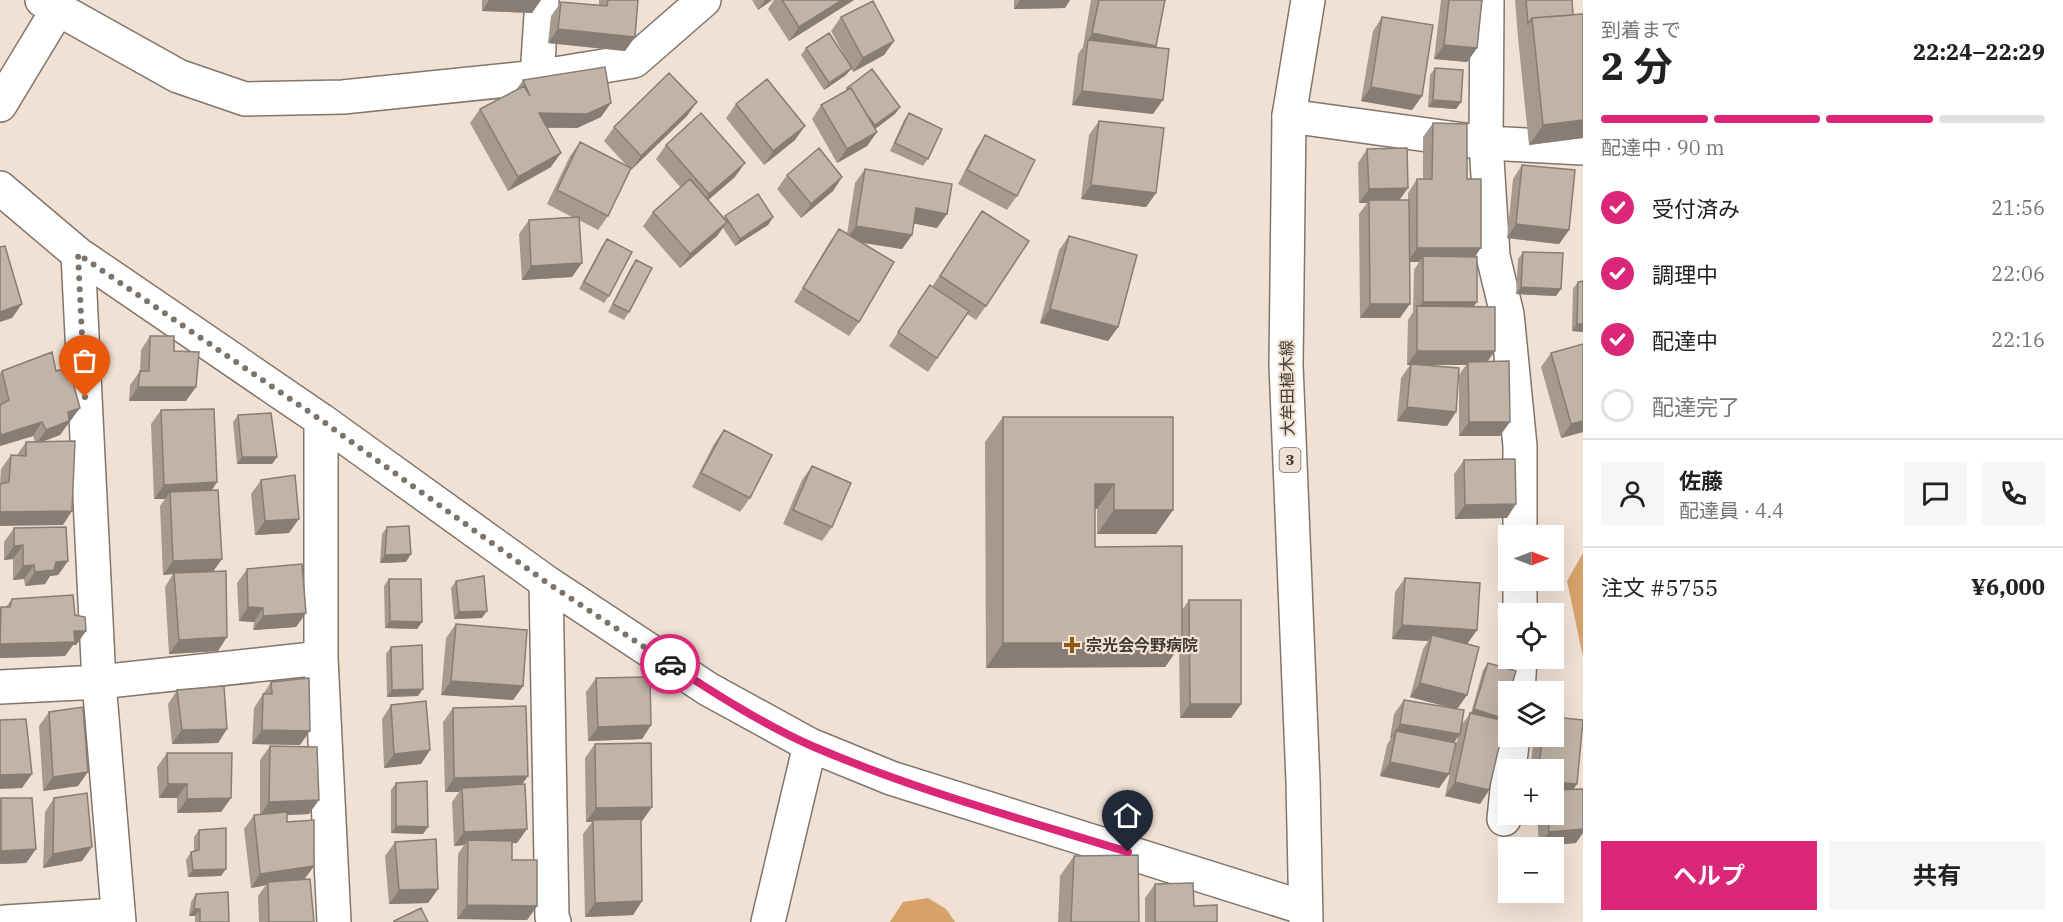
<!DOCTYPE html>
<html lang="ja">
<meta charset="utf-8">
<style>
:root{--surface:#fff;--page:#f6f6f6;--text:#222;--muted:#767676;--line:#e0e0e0;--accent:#db2777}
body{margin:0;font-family:"IBM Plex Serif","Noto Sans JP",serif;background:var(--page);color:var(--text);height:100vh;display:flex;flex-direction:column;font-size:22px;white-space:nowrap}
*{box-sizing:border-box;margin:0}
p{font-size:20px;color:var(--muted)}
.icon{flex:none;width:33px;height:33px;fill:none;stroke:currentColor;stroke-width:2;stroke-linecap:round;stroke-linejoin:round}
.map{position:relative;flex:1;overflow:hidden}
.sheet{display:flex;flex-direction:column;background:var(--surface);width:480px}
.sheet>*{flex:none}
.needle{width:39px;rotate:90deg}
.buttons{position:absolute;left:1498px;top:525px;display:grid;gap:12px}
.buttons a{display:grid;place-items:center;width:66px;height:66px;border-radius:0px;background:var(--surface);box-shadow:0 6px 24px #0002;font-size:30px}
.pin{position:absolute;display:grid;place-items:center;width:51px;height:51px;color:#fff;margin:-62px -26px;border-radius:50% 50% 50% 0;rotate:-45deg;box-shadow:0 0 6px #0007}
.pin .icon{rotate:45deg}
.courier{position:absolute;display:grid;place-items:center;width:60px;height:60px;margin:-30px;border:4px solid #db2777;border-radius:50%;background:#fff;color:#222;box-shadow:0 2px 8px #0007}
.summary em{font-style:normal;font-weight:700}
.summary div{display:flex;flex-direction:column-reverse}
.summary{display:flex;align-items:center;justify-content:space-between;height:102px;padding:0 18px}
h1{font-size:39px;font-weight:700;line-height:45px}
.bar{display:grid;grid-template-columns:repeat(4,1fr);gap:9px 6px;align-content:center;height:72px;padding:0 18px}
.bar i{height:8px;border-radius:4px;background:var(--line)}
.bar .on{background:var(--accent)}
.bar p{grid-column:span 4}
.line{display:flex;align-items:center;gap:15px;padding:0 18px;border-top:2px solid var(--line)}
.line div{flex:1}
.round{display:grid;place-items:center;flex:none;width:63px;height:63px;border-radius:0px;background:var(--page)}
ol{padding:0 18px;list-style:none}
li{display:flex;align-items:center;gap:18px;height:66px}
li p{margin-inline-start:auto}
li .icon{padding:6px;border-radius:50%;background:var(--accent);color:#fff;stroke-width:4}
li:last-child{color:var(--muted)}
li i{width:33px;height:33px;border:3px solid var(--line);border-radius:50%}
.primary-button{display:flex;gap:12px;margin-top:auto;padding:12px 18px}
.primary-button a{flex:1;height:69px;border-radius:0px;background:var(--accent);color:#fff;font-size:24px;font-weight:700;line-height:69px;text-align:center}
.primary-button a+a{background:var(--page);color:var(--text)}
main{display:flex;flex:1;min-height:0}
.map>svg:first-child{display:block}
.forest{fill:#d7a16c}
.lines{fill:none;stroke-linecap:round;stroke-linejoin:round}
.street-casing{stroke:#827569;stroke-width:36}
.primary-casing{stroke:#827569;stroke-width:36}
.street{stroke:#fff;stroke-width:33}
.primary{stroke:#fff;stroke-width:33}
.wall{fill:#a69a8f;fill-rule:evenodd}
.shaded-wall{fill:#877d74}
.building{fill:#c1b3a6;stroke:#877d74;stroke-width:1.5}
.done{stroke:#7c736b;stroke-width:6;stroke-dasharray:0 10.8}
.route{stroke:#db2777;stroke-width:8}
.poi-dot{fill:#925914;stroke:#f0e1d4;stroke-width:2}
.labels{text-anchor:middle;stroke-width:4.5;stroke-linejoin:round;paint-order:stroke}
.shield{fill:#f0e1d4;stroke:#736b63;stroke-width:1.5}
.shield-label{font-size:15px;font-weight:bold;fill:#3e3833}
.street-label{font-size:16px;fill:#3e3833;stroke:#f0e1d4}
.poi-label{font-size:16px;font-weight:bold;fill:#3e3833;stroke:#f0e1d4;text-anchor:start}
</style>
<main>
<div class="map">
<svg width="1583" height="922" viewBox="0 0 1583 922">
<rect width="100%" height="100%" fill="#f0e1d4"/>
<path class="forest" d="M1583,553V657L1567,581Z
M928,898L946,909L955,922H890L903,902Z"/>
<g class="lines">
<defs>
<path id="street" d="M42,0L178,76L245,99L343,97L537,77L634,61L704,0
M1487,0L1486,143L1493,256L1507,314L1520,446V536
M537,77L542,0
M0,105L58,9L59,0
M1289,116L1486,143L1583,148
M0,188L78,254L321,420L546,582L708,689L810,745L891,778L1305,908
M78,254L99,682L119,922
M321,420V658L334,922
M1520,580V614
M546,582L552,917L554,922
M0,687L99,682L321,658
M1518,692L1520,658
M1509,770L1513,736
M1504,819L1509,770
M5,922L117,915
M768,922L810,745"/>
<path id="primary" d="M1306,922L1303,781L1286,365L1289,116L1308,0"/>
</defs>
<use href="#street" class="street-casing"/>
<use href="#primary" class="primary-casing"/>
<use href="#street" class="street"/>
<use href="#primary" class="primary"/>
</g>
<path class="wall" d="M482,0H541L532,13L482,11Z
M599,0H638L635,37L625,51L548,43L551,16L561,2L599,5Z
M752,0H772L758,10Z
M774,0H854L789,41L768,9Z
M1014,0H1070L1065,8L1014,9Z
M1091,0H1165L1155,48L1153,114L1072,105L1078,54L1083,47Z
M1441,0H1482L1477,48L1467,62L1434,59Z
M1515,0H1572L1583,138L1529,145L1518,38Z
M841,17L894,41L884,55L853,72L851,68L846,75L824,90L801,55L806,48L849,64L831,31Z
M1382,17L1422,96L1412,110L1361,101L1373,31Z
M1435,68L1461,102L1456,109L1428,107L1430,75Z
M523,80L601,117L577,128H547L551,167L508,191L470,123L480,109L516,90Z
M847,88L900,107L895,114L875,128L877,132L867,146L837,163L812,119L821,105L845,91Z
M736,104L795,140L764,165L726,118Z
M909,113L928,159L923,166L890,151L904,120Z
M687,116L631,170L630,169L608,216L598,230L579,220L572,277L522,280L519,234L529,220L572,217L547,204L570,156L580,142L627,166L604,141L614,127Z
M1099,121L1156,193L1146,207L1081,199L1089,135Z
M1433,123L1467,179L1475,257L1473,307L1488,362L1500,436H1459V379L1447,426L1397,421L1401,378L1410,365H1407L1408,320L1413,312L1414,270L1419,262H1410L1400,318H1360L1359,214L1367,203H1359L1358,163L1367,149L1399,200H1408V193L1417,179H1423V137ZM1416,365H1466L1459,375Z
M985,135L1017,196L1007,210L958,184L976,149Z
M666,145L735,177L708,200L724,218L725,216L773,217L768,225L735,246L723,228L717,236L680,268L643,226L653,212L681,188L656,159Z
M1522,165L1569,230L1559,244L1507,238L1513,179Z
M865,169L937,228L913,223L912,235L902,249L862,243L859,322L849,336L794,302L829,243L839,229L847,234L855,183Z
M787,175L842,177L833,191L801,218L777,189Z
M982,211L986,306L976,320L967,314L928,372L889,346L930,285L932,287Z
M1069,236L1118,327L1108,341L1040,323L1059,250Z
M607,239L609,296L604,303L579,289L602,246Z
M1523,252L1556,296L1516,294L1518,259Z
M636,260L629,312L624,320L608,312L631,267Z
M1583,281V332L1572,331L1573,289L1578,282Z
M150,336L186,401H129L130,385L140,371L141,350Z
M1583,344V432L1561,438L1541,367L1551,353Z
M2,371H56L70,422H68L60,435L41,442L63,525L0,484L1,469L11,455H17L26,442H35L33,436L0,446V373Z
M161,410L217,482L212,490L222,559L213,571L218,651L169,654L165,587L173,574L163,575L160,506L165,499H154L151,424Z
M238,415L277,457L272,464H237L233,422Z
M1003,417L1173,510L1156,534H1097V509H1095V547L1182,610L1189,600L1241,704L1231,718H1180L1179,647L1165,667L986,668L985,442Z
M724,430L750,498L740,512L692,487L714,444Z
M1464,460L1507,518L1455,519L1454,474Z
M812,466L832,527L822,541L783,524L802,480Z
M261,480L289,533L255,535L251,494Z
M387,527L406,562L380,563L382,534Z
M14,528L68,561L58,575L50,576L45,584L25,586L24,579L13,580V559L4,560V542Z
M247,569L306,613L296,627L253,630L254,622L239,621L237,583Z
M1405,578L1477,630L1467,644L1464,643L1467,695L1457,709L1461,725L1471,713L1483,670L1488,663L1502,718L1500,720L1489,790L1480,804L1445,796L1458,736L1454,743L1449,774L1439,788L1380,776L1387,745L1391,738H1390L1394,714L1404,700L1447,707L1410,697L1423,649L1428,641L1392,639L1395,592Z
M389,579L422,622L417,629L385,628L384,586Z
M456,581L482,618L454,619L451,588Z
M12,599L75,615L86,631L76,645H73L65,656L0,658V609L1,607H6Z
M456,624L523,686L513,700L441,695L446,638Z
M391,647L418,696L387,697L386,654Z
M596,678L651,725L642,739L588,741L586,692Z
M271,682L300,745L252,744L254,708Z
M177,690L227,729L218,743L172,744L168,704Z
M391,705L430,750L421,764L384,768L382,719Z
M453,708L528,776L522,784L517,843H512V860L537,906L527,920L457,919L458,854L464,845L454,846L452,802L459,792H445L443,722Z
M49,712L78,786L43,791L39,726Z
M1534,736H1554L1577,784L1573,789L1576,843L1539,846L1537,814H1554V770H1530Z
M595,744L652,807L642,821H641L642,901L633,915L585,917L583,834L592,822H586L585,758Z
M270,746L309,814L287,815V822L305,879L314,922H259L258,896L266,885L251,888L244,829L254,815H260V760Z
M167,753L231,798L221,812L177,813V798H159L157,767Z
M396,783L423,834L391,833V790Z
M1,798L36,849L26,863L0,864V800Z
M54,798L82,861L43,868L45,812Z
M199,830L221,876L188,877L186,860L191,852H194V837Z
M395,842L438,889L428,903L389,904L385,856Z
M1074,856L1139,922H1058L1060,876Z
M1155,884L1194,906L1217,922H1145V898Z
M196,894L229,922H195V916H189L191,902Z"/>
<path class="shaded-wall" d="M489,0H541L532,13L482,11Z
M765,0H772L758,10Z
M842,0H854L789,41L799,27Z
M1020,0H1070L1065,8L1014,9Z
M558,29L635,37L625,51L548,43Z
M1092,33L1156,46L1146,60L1088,40Z
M894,41L884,55L853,72L863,58Z
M1444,45L1477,48L1467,62L1434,59Z
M852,68L846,75L824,90L829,83Z
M1371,87L1422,96L1412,110L1361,101Z
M1082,91L1163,100L1153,114L1072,105Z
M1433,100L1461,102L1456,109L1428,107Z
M697,102L687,116L631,170L641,156Z
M611,103L601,117L577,128L529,127L539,113Z
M900,107L895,114L870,133L875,125Z
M1583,120V138L1529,145L1543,125Z
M805,126L795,140L764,165L773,151Z
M877,132L867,146L837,163L847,149Z
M561,153L551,167L508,191L518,177Z
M745,163L735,177L699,208L709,194Z
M842,177L833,191L801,218L811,204Z
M1091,185L1156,193L1146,207L1081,199Z
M1408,188L1398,202L1369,200L1367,203H1359L1369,189Z
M916,208L947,214L937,228L906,222Z
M773,217L768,225L735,246L740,239Z
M727,222L717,236L680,268L690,254Z
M1516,224L1569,230L1559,244L1507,238Z
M856,226L912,235L902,249L846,240Z
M1417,248H1481L1471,262L1423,256L1419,262H1408Z
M582,263L572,277L522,280L531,266Z
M1521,287L1561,289L1556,296L1516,294Z
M1423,302H1477L1467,316L1417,309Z
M22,304L12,318L0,322V312Z
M1370,304H1410L1400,318H1360Z
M1050,309L1118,327L1108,341L1040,323Z
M1577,324H1583V332L1572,331Z
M1417,351H1495L1485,365L1468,362L1466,365H1407Z
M138,387H196L186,401H129Z
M1407,407L1456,412L1447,426L1397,421Z
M80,408L60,435L36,444L46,430L68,412Z
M1583,421V432L1561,438L1571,424Z
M42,422L33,436L0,446V437L1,435Z
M1469,422H1510L1500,436H1459Z
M242,457H277L272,464H237Z
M217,482L207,496L170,492L165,499H154L164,485Z
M1095,484H1114L1097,509H1077Z
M1516,504L1507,518L1455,519L1465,505Z
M1114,510H1173L1156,534H1097Z
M72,511L63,525L0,526V512Z
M299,519L289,533L255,535L265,521Z
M23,545L13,559L4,560L14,546Z
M411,554L406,562L380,563L385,555Z
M222,559L212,573H174L173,574L163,575L173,561Z
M68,561L58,575L50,576L45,584L25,586L35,572L56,562Z
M34,565L24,579L13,580L23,566Z
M248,607L263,608L254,622L239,621Z
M487,611L482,618L454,619L459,612Z
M306,613L296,627L253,630L263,616Z
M390,621L422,622L417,629L385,628Z
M1402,625L1477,630L1467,644L1431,641L1432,635L1428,641L1392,639Z
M74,631H86L76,645H73L65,656L0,658V644Z
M227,637L218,651L169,654L179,640Z
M1003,643H1182L1165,667L986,668Z
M451,681L523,686L513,700L441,695Z
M1420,683L1467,695L1457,709L1410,697Z
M423,689L418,696L387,697L392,690Z
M1190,704H1241L1231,718H1180Z
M1474,709L1502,718L1496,725L1469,716Z
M1400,724L1460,734L1450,748L1396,731L1391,738H1390Z
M651,725L642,739L588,741L598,727Z
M227,729L218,743L172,744L182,730Z
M262,730L310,731L300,745L252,744Z
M430,750L421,764L384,768L394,754Z
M1390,762L1449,774L1439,788L1380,776Z
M88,772L78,786L43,791L53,777Z
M32,774L22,788L0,789V775Z
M528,776L518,790L462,788L459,792H445L454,778Z
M1455,782L1489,790L1480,804L1445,796Z
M1554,782L1577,784L1567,798L1554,797Z
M168,784H187L177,798H159Z
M231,798L221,812L177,813L187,799Z
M319,800L309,814L260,816L269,802Z
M652,807L642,821L586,822L596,808Z
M396,826L428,827L423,834L391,833Z
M527,829L517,843L468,845V840L464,845L454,846L464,832Z
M1583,829V833L1576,843L1539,846L1549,832Z
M92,847L82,861L43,868L53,854Z
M36,849L26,863L0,864V853L1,851Z
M314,866L304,880L268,882L266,885L251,888L260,874Z
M226,869L221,876L188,877L193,870Z
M438,889L428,903L389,904L399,890Z
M642,901L633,915L585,917L595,903Z
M467,905L537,906L527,920L457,919Z
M194,909H200L195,916H189Z"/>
<path class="building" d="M608,0H638L635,37L558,29L561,2L607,6Z
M782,0H842L799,27Z
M1099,0H1165L1156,46L1092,33Z
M1449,0H1482L1477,48L1444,45Z
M1526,0H1572L1573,15L1532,18L1528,24Z
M873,1L894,41L863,58L841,17Z
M1583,14V120L1543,125L1532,18Z
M1382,17L1433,25L1422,96L1371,87Z
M829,33L852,68L829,83L806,48Z
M1088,40L1169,49L1163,100L1082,91Z
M605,67L611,103L587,114L539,113L561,153L518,177L480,109L524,86L530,96L523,80Z
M1435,68L1463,70L1461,102L1433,100Z
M872,69L900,107L875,125L867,115L851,88L848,89L847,88Z
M669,73L697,102L641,156L614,127Z
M767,79L805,126L773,151L736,104Z
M851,88L877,132L847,149L821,105Z
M701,113L745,163L709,194L666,145Z
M909,113L942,129L928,159L895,143Z
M1099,121L1164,128L1156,193L1091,185Z
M1433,123L1467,124V179H1481V248H1417V179H1432Z
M985,135L1035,160L1017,196L967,170Z
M580,142L631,168L608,216L557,190Z
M819,148L842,177L811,204L787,175Z
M1407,148L1408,188L1369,189L1367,149Z
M1522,165L1575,170L1569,230L1516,224Z
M865,169L952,184L947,214L916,208L912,235L856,226Z
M690,179L727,222L690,254L653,212Z
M758,194L773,217L740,239L725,216Z
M1369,200H1409L1410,304H1370Z
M982,211L1029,241L986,306L940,276Z
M579,217L582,263L531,266L529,220Z
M839,229L894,262L859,322L803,288Z
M1069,236L1137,255L1118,327L1050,309Z
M607,239L632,252L609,296L584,282Z
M5,246L22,304L0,312V247Z
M1523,252L1563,253L1561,289L1521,287Z
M1423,256L1477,257V302H1423Z
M636,260L652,268L629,312L613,304Z
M1583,281V324H1577L1578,282Z
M930,285L969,311L937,358L898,332Z
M1417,306L1495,307V351H1417Z
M150,336H174V351L199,352L196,387H138L140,371H149Z
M1583,344V421L1571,424L1551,353Z
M52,352L56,371L69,368L80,408L68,412L69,421L46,430L42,422L1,435L0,430V405L9,400L2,371Z
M1509,361L1510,422H1469L1468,362Z
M1411,364L1459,368L1456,412L1407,407Z
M214,409L217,482L164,485L161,410Z
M271,413L277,457H242L238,415Z
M1003,417H1173V510H1114V484H1095V547L1182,546V643H1003Z
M724,430L772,455L750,498L701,473Z
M75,441L72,511L0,512V484L9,482L11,455L26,456V442Z
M1515,459L1516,504L1465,505L1464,460Z
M812,466L851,483L832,527L793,510Z
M295,475L299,519L265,521L261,480Z
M218,490L222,559L173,561L170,492Z
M409,526L411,554L385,555L387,527Z
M66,527L68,561L56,562L54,570L35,572L34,565L23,566V545L14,546V528Z
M302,564L306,613L263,616V608L248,607L247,569Z
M226,571L227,637L179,640L174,573Z
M484,576L487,611L459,612L456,581Z
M1405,578L1480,583L1477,630L1402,625Z
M389,579H421L422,622L390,621Z
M73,595L75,615L85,617L86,631H74L75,642L0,644L1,607H10L12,599Z
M1189,600H1241V704H1190Z
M456,624L527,630L523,686L451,681Z
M1432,635L1479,647L1467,695L1420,683Z
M422,645L423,689L392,690L391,647Z
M1488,663L1516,671L1502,718L1474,709Z
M650,677L651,725L598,727L596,678Z
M309,678L310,731L262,730L263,694H272L271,682Z
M224,686L227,729L182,730L177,690Z
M1404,700L1464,710L1460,734L1400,724Z
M426,701L430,750L394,754L391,705Z
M526,706L528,776L454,778L453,708Z
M83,707L88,772L53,777L49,712Z
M1470,713L1505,721L1489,790L1455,782Z
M1554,717L1583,720L1577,784L1554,782V770H1539L1542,736H1554Z
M26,719L32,774L0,775V720Z
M1396,731L1456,743L1449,774L1390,762Z
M651,743L652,807L596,808L595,744Z
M270,746L317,747L319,800L269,802Z
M167,753H232L231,798L187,799V784H168Z
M427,781L428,827L396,826V783Z
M525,784L527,829L464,832L462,788Z
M1583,789V829L1549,832L1548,814H1554V790Z
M87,793L92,847L53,854L54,798Z
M1,798H32L36,849L1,851Z
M287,812V822L314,820V866L260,874L254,815Z
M641,819L642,901L595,903L593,820Z
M226,828V869L193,870L191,852L199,850V830Z
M436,839L438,889L399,890L395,842Z
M468,840L512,841V860H537V906L467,905Z
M1138,855L1139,922H1071L1074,856Z
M310,879L314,922H269L268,882Z
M1193,883L1194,906L1217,905V922H1155V884Z
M228,892L229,922H200V909H194L196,894Z
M421,908L428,922H394V921Z"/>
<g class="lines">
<path class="done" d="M85,397L78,254L321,420L546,582L670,664"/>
<path class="route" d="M670,664C714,693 764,725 812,746C914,790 1022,819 1128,852"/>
</g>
<path class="poi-dot" d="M1069 636h6v6h6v6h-6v6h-6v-6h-6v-6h6z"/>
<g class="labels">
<rect class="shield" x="1279.5" y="448" width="21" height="24" rx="4.5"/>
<g class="shield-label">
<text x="1290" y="465">3</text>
</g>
<g class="street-label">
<text transform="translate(1287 388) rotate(-91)" y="6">大牟田植木線</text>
</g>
<g class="poi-label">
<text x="1086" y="651">宗光会今野病院</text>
</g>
</g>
</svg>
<div class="buttons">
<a><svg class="needle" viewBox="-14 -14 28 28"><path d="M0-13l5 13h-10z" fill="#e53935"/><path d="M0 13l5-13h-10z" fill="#767676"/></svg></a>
<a><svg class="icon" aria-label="locate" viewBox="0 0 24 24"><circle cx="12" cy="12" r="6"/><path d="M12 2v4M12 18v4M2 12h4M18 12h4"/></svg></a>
<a><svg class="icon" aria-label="layers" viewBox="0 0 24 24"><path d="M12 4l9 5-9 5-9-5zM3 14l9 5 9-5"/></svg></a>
<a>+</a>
<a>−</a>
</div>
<div class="pin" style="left:85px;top:397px;background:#ea580c"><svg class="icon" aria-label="bag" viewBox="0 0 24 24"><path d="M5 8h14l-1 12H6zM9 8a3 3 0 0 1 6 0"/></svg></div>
<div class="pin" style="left:1128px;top:852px;background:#1f2937"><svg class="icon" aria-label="home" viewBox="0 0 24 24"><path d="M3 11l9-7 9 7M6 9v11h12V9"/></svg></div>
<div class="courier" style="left:670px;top:664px"><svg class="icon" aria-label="car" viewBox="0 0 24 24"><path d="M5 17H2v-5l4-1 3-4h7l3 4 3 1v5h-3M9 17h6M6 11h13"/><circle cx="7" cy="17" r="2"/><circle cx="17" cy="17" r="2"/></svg></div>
</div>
<section class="sheet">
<div class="summary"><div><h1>2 分</h1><p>到着まで</p></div><em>22:24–22:29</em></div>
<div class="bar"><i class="on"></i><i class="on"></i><i class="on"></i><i></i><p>配達中 · 90 m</p></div>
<ol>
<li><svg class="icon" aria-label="check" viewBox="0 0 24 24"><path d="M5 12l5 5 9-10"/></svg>受付済み<p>21:56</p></li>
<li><svg class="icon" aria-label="check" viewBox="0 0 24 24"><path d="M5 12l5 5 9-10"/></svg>調理中<p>22:06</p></li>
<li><svg class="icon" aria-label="check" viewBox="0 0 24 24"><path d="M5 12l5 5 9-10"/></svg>配達中<p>22:16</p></li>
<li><i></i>配達完了</li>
</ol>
<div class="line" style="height:108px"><a class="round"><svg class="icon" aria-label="person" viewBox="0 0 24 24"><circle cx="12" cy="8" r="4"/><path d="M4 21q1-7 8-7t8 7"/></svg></a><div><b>佐藤</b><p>配達員 · 4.4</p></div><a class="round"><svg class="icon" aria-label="chat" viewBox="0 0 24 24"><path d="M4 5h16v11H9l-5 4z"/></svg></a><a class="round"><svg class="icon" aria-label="phone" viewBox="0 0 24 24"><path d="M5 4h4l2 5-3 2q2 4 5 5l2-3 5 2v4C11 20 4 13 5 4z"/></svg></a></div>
<div class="line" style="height:78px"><div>注文 #5755</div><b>¥6,000</b></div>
<div class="primary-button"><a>ヘルプ</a><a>共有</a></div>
</section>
</main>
